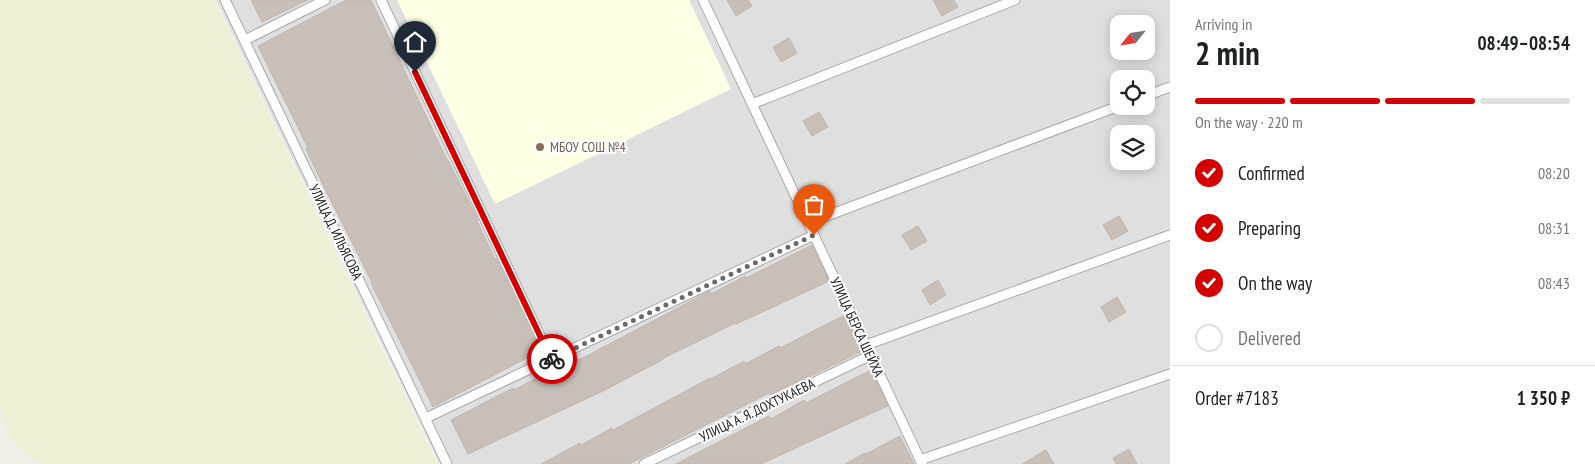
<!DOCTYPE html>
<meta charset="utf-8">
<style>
:root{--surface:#fff;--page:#f6f6f6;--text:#202124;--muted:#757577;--line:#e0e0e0;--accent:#d40000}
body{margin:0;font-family:"PT Sans Narrow",sans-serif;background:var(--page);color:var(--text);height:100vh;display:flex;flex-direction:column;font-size:19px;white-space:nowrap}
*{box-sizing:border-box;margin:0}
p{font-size:16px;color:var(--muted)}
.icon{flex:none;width:28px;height:28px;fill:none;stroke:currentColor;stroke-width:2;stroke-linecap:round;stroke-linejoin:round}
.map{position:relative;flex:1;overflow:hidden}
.drawer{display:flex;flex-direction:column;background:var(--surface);width:425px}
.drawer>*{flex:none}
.needle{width:32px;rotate:240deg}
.fabs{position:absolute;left:1110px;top:15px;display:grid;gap:10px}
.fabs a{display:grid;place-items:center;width:45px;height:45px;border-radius:10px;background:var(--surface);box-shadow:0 2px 12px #0003;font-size:25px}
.pin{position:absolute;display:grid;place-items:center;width:42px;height:42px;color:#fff;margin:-51px -21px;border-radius:50% 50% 50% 0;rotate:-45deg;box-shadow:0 0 5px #0007}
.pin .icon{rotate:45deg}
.courier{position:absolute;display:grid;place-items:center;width:50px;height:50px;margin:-25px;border:4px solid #d40000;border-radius:50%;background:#fff;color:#222;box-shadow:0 1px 6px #0007}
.overview em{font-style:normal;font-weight:700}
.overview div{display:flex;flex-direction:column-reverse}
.overview{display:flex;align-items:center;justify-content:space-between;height:85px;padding:0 25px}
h1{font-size:32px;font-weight:700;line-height:38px}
.bar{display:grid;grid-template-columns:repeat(4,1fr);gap:8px 5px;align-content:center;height:60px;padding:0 25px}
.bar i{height:6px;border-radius:4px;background:var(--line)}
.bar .current{background:var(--accent)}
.bar p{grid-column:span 4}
.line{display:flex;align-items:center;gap:12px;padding:0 25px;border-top:1px solid var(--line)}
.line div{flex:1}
ol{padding:0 25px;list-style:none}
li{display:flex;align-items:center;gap:15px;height:55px}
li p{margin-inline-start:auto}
li .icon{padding:5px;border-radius:50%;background:var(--accent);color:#fff;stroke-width:4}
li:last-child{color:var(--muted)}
li i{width:28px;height:28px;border:2px solid var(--line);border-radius:50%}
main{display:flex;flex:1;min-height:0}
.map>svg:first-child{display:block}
.residential{fill:#e0dfdf;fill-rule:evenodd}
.education{fill:#ffffe5}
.farmland{fill:#eef0d5}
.building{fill:#c7bfb8;stroke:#c4b6ab}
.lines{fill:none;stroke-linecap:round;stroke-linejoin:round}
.street-casing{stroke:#a9a9a9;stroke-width:11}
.street{stroke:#fff;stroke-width:9}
.done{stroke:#6b6a68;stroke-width:5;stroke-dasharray:0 9}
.route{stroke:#d40000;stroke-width:6}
.education-dot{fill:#8d6e63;stroke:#fff;stroke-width:2}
.labels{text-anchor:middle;stroke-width:4;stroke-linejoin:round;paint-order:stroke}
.education-label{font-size:14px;fill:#785e54;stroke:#fff;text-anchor:start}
.street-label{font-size:14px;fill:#222;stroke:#fff}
</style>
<main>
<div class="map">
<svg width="1170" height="464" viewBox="0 0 1170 464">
<rect width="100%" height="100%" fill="#f2efe9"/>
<path class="residential" d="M216,0H1170V464H440ZM1119,24H1146V51H1119ZM1119,79H1146V106H1119ZM1119,134H1146V161H1119Z"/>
<path class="education" d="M397,0H689L731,89L495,204Z"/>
<path class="farmland" d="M0,0H214L437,464H43L22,452L7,432L0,407Z"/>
<path class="building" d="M251,0H308L262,22Z
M346,0H371L447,160H448L478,220L477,221L495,259L496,258L540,351L433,407L371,283L372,282L322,183L306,149L308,148L258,46Z
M727,0H748L752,6L736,16Z
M933,0H954L958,7L942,16Z
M789,38L797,53L781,62L773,47Z
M819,112L828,127L812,136L803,121Z
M1119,216L1128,231L1112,240L1103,225Z
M918,226L927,241L911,250L902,235Z
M812,245L829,281L769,309L736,324L735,323L662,359V360L603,391L468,454L451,420L513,388L514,390L546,373L547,375L578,358L579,360L710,291L711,294L745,276L746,278Z
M938,280L946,295L930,305L922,290Z
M1117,297L1126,312L1109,322L1101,307Z
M845,315L862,351L838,363L770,395L769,393L629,464H541L580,443L581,445L612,428L613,430L710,378L711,379L744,361L745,364L779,346L780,348Z
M871,370L888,406L863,417L761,464H676L769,416L771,419L804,400L806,403Z
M900,436L914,464H845L865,453L866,454Z
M1129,449L1137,464H1116L1113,458Z
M1046,450L1054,464H1022Z"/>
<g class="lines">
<defs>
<path id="street" d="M225,0L447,464
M381,0L551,359
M703,0L922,464
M245,40L325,0
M1146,96L1170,87
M752,104L1015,0
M808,223L1119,106
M866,345L1170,235
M426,418L814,235
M920,460L1170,374
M644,464L871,355"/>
</defs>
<use href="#street" class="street-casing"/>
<use href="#street" class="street"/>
</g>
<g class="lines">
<path class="done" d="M552,359L814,235"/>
<path class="route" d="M415,72L551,359H552"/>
</g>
<circle class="education-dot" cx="540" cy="147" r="5"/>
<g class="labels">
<g class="education-label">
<text x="550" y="152">МБОУ СОШ №4</text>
</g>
<g class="street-label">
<text transform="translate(336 232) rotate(64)" y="5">УЛИЦА Д. ИЛЬЯСОВА</text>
<text transform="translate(857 327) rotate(65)" y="5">УЛИЦА БЕРСА ШЕЙХА</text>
<text transform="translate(757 410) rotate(-26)" y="5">УЛИЦА А. Я. ДОХТУКАЕВА</text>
</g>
</g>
</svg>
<div class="fabs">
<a><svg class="needle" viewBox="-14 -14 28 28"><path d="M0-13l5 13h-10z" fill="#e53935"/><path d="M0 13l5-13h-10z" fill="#757577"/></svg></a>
<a><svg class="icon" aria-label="locate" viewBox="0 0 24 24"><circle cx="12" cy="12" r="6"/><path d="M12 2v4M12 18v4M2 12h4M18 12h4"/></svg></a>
<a><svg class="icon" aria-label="layers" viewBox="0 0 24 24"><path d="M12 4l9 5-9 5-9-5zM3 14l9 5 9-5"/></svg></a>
</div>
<div class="pin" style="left:814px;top:235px;background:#ea580c"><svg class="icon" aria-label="bag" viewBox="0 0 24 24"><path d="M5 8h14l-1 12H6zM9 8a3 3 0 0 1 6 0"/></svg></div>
<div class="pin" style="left:415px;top:72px;background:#1f2937"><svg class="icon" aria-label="home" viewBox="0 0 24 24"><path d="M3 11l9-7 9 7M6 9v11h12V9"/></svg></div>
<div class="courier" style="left:552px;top:359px"><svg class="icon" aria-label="bike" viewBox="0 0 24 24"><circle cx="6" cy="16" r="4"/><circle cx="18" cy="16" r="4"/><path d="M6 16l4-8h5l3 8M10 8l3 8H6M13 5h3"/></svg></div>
</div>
<section class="drawer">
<div class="overview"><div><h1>2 min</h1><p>Arriving in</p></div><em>08:49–08:54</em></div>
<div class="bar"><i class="current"></i><i class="current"></i><i class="current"></i><i></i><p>On the way · 220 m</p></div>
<ol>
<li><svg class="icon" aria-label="check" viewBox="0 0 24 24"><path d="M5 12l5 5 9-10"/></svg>Confirmed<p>08:20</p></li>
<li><svg class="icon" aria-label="check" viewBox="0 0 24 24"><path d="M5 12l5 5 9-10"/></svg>Preparing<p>08:31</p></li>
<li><svg class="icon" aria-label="check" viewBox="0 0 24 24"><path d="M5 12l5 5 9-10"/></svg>On the way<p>08:43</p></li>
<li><i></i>Delivered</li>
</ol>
<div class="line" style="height:65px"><div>Order #7183</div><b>1 350 ₽</b></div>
</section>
</main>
